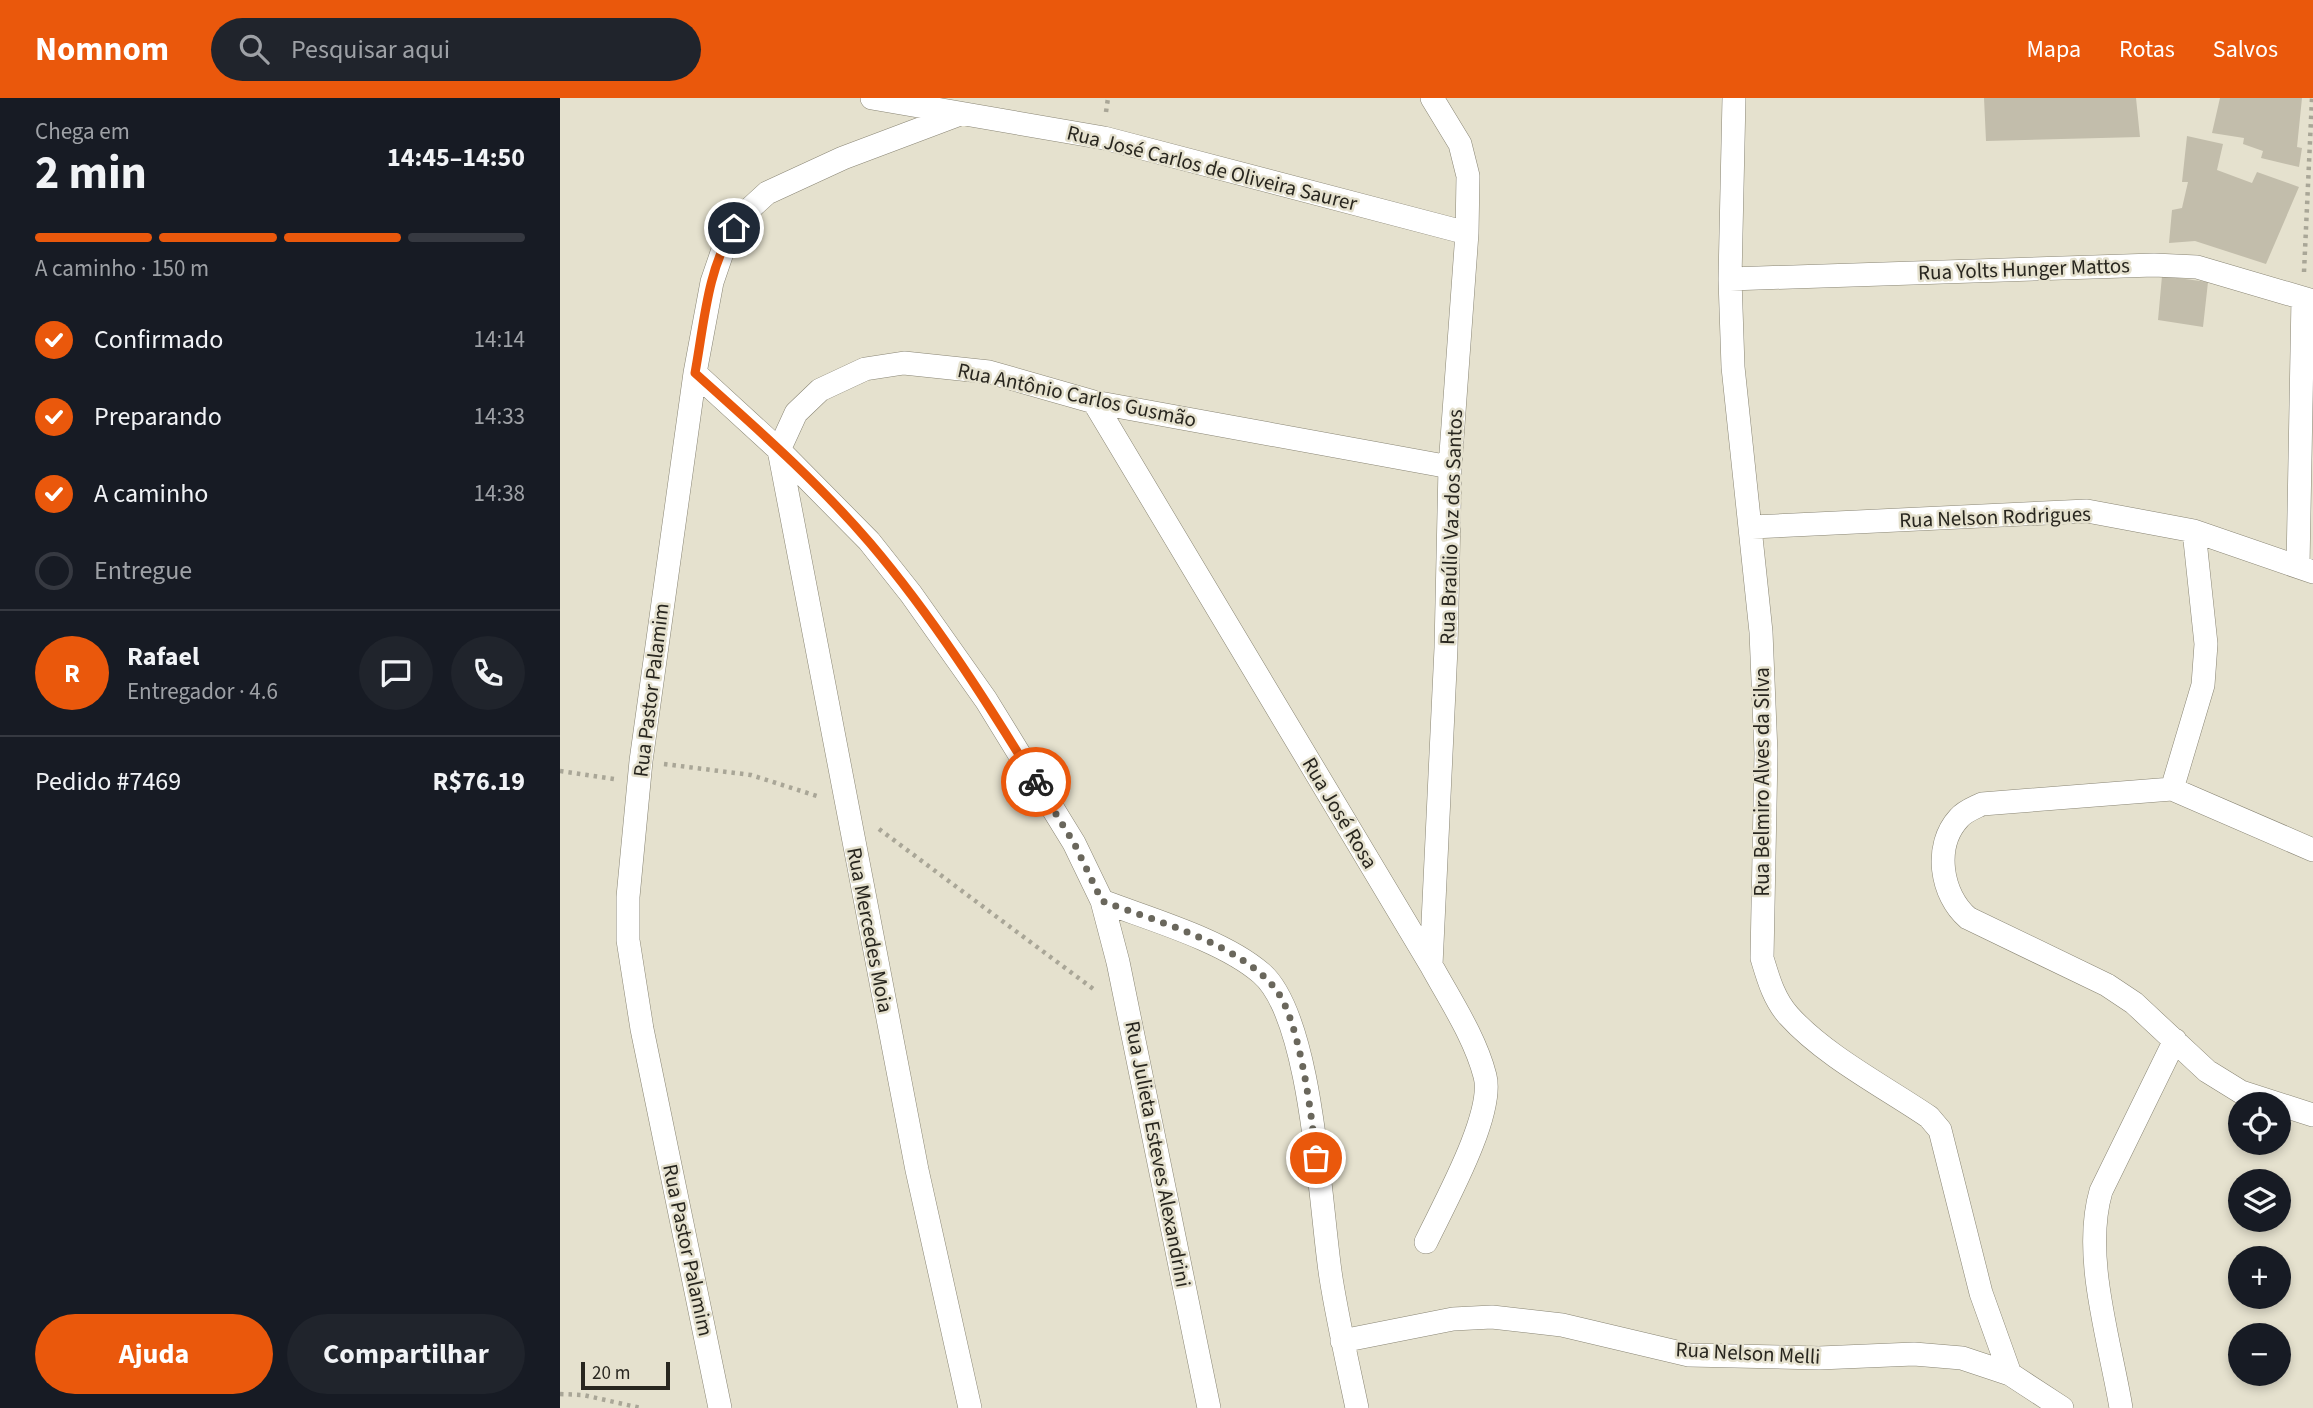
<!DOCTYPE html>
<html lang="pt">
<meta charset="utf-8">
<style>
:root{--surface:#171b24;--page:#20242c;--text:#f1f3f6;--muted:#9ea1a6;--line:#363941;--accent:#ea580c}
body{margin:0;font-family:"Source Sans 3",sans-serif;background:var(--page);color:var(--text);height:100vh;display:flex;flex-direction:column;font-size:26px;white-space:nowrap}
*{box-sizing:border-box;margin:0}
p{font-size:23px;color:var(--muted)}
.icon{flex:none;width:38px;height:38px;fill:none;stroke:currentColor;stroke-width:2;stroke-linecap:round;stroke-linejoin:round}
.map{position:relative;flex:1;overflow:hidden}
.details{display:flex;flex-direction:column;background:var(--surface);width:560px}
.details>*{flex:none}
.buttons{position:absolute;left:1668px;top:994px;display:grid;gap:14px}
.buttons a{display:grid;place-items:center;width:63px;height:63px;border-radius:50%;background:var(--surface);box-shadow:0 4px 10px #0003;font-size:35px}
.scale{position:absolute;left:21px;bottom:18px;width:89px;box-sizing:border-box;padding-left:7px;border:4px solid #28261f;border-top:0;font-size:19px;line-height:24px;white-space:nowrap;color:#28261f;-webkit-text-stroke:5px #e5e1ce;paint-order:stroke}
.pin{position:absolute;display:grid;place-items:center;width:60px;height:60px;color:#fff;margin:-30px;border:4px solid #fff;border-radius:50%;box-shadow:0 2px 7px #0007}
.courier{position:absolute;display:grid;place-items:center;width:70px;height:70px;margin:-35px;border:5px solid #ea580c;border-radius:50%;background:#fff;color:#222;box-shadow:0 2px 9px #0007}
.head em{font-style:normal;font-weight:700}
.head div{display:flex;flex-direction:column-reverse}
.head{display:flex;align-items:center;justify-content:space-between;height:119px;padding:0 35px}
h1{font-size:46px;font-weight:700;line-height:52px}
.bar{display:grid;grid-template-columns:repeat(4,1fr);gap:10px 7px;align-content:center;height:84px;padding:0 35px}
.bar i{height:9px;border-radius:5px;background:var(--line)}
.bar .active{background:var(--accent)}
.bar p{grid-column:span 4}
.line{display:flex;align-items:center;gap:18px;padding:0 35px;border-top:2px solid var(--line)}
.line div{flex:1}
.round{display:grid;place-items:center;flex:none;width:74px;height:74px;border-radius:37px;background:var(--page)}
ol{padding:0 35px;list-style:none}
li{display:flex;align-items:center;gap:21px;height:77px}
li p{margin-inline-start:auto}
li .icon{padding:7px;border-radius:50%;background:var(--accent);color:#fff;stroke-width:4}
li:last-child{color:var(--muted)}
li i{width:38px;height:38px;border:4px solid var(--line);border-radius:50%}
.action{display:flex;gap:14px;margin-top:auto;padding:14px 35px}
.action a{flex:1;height:80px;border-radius:42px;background:var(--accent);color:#fff;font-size:28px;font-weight:700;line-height:80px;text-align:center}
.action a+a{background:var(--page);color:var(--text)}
header{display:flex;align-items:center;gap:42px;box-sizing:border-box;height:98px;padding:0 35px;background:var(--accent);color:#fff}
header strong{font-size:33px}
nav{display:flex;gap:38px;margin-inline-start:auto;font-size:24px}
.search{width:490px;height:63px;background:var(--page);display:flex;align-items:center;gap:18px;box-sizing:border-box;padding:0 24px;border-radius:38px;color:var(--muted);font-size:26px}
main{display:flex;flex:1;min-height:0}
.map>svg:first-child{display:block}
.building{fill:#c2bdab}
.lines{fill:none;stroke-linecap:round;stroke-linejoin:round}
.street-casing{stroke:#898574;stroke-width:24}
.path{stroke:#a9a697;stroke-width:4.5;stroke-dasharray:3.5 5;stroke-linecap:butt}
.street{stroke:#fff;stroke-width:23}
.done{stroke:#6a675c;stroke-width:7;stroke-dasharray:0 12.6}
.route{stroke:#ea580c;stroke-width:9}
.labels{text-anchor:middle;stroke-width:5;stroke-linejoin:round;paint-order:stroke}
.street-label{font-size:21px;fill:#28261f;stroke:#e5e1ce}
</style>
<header>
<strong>Nomnom</strong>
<div class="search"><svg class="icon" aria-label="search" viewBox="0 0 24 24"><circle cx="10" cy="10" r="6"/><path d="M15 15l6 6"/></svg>Pesquisar aqui</div>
<nav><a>Mapa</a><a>Rotas</a><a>Salvos</a></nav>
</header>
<main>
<section class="details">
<div class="head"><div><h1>2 min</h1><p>Chega em</p></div><em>14:45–14:50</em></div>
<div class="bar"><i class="active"></i><i class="active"></i><i class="active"></i><i></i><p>A caminho · 150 m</p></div>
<ol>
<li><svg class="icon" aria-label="check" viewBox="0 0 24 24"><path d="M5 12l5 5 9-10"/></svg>Confirmado<p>14:14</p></li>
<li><svg class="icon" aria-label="check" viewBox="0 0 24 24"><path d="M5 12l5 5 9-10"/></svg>Preparando<p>14:33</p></li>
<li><svg class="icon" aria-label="check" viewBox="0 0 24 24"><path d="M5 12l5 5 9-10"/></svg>A caminho<p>14:38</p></li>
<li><i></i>Entregue</li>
</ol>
<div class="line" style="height:126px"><b class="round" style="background:var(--accent);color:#fff">R</b><div><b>Rafael</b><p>Entregador · 4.6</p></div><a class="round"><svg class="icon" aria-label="chat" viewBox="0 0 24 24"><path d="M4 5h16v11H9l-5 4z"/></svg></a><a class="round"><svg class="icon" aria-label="phone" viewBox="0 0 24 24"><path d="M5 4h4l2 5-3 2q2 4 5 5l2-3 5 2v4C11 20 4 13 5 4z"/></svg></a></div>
<div class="line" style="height:91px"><div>Pedido #7469</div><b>R$76.19</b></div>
<div class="action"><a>Ajuda</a><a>Compartilhar</a></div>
</section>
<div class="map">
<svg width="1753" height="1310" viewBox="0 0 1753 1310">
<rect width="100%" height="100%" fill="#e5e1ce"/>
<path class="building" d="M1424,0H1576L1580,39L1426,43Z
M1660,0H1742L1737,49L1742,50L1739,69L1701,60L1703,53L1683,46L1684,40L1652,35Z
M1627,38L1663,46L1657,72L1692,85L1697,74L1739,89L1706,166L1635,143L1609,145L1612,112L1622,110L1628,84H1622Z
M1602,178L1648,184L1643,229L1598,222Z"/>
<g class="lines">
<defs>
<path id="street" d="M312,0L544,40L907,135
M1174,0L1170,181L1173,269L1201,534L1206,655L1202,860C1208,880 1214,902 1229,918C1265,958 1325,989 1369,1019L1380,1032L1421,1195L1450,1276
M1170,181L1594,167L1637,169L1753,203
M135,275L219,352L309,443L351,496L426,602L514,745L542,803L558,864L649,1310
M534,304L871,867C890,902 915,939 925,978C935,1016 883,1108 866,1144
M1192,429L1527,413L1634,433L1753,474
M1634,433L1646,546L1643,587L1612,691L1422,706C1414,710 1405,713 1399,720C1373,748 1381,797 1408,820L1547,887L1574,905L1647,973L1681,994L1753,1017
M1738,468L1743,200
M1612,691L1753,752
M542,803C589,821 663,842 701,875C753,919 760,1110 771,1180C778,1224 788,1267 797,1310
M871,867L886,550L890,369L907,135L908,78L900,46L872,0
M782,1243L893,1221L932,1219L1002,1227L1129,1257L1259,1260L1354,1256L1402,1260L1450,1276L1502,1310
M160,1310L82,931L68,842V799L81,663L135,275L152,184L166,143L183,117L207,95L283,60L400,16
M410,1310L357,1072L219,352L236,315L260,292L305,271L344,265L429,274L534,304L890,369
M1561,1310C1550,1243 1522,1158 1541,1093L1615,942"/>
</defs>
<use href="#street" class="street-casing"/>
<path class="path" d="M546,14L548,0
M1744,174L1752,0
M104,666L191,677L260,699
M0,673L54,681
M319,731L536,893
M0,1296L23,1297L81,1310"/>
<use href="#street" class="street"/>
</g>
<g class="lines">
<path class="done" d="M476,684L514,745L542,803C595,823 682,846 717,893C740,925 752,1018 756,1060"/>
<path class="route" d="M174,130C147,171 144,227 135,275C195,329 257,383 310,445C373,519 425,601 476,684"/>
</g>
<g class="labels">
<g class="street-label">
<text transform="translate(652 70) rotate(14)" y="7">Rua José Carlos de Oliveira Saurer</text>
<text transform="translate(1464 171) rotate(-2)" y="7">Rua Yolts Hunger Mattos</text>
<text transform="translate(517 297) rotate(12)" y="7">Rua Antônio Carlos Gusmão</text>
<text transform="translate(1435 419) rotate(-2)" y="7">Rua Nelson Rodrigues</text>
<text transform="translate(891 429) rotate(-88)" y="7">Rua Braúlio Vaz dos Santos</text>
<text transform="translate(91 592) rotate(-83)" y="7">Rua Pastor Palamim</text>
<text transform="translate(1202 684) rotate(-90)" y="7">Rua Belmiro Alves da Silva</text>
<text transform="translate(780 715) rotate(59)" y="7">Rua José Rosa</text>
<text transform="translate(310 832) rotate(79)" y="7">Rua Mercedes Moia</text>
<text transform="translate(598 1056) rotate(79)" y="7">Rua Julieta Esteves Alexandrini</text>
<text transform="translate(128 1152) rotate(78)" y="7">Rua Pastor Palamim</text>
<text transform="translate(1188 1255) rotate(3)" y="7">Rua Nelson Melli</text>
</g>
</g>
</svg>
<div class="buttons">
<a><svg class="icon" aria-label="locate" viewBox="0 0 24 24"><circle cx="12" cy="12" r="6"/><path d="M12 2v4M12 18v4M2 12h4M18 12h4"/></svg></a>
<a><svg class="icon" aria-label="layers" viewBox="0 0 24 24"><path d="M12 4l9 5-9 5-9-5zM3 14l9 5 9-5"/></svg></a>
<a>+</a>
<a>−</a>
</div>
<div class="scale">20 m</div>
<div class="pin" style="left:756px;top:1060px;background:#ea580c"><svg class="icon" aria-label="bag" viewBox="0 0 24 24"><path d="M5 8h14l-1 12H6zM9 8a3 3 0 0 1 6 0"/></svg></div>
<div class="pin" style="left:174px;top:130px;background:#1f2937"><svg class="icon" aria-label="home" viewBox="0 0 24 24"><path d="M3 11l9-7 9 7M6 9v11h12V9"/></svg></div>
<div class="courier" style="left:476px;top:684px"><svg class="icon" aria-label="bike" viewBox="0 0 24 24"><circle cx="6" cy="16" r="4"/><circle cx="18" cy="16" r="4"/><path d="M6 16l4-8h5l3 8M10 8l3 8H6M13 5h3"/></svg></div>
</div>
</main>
